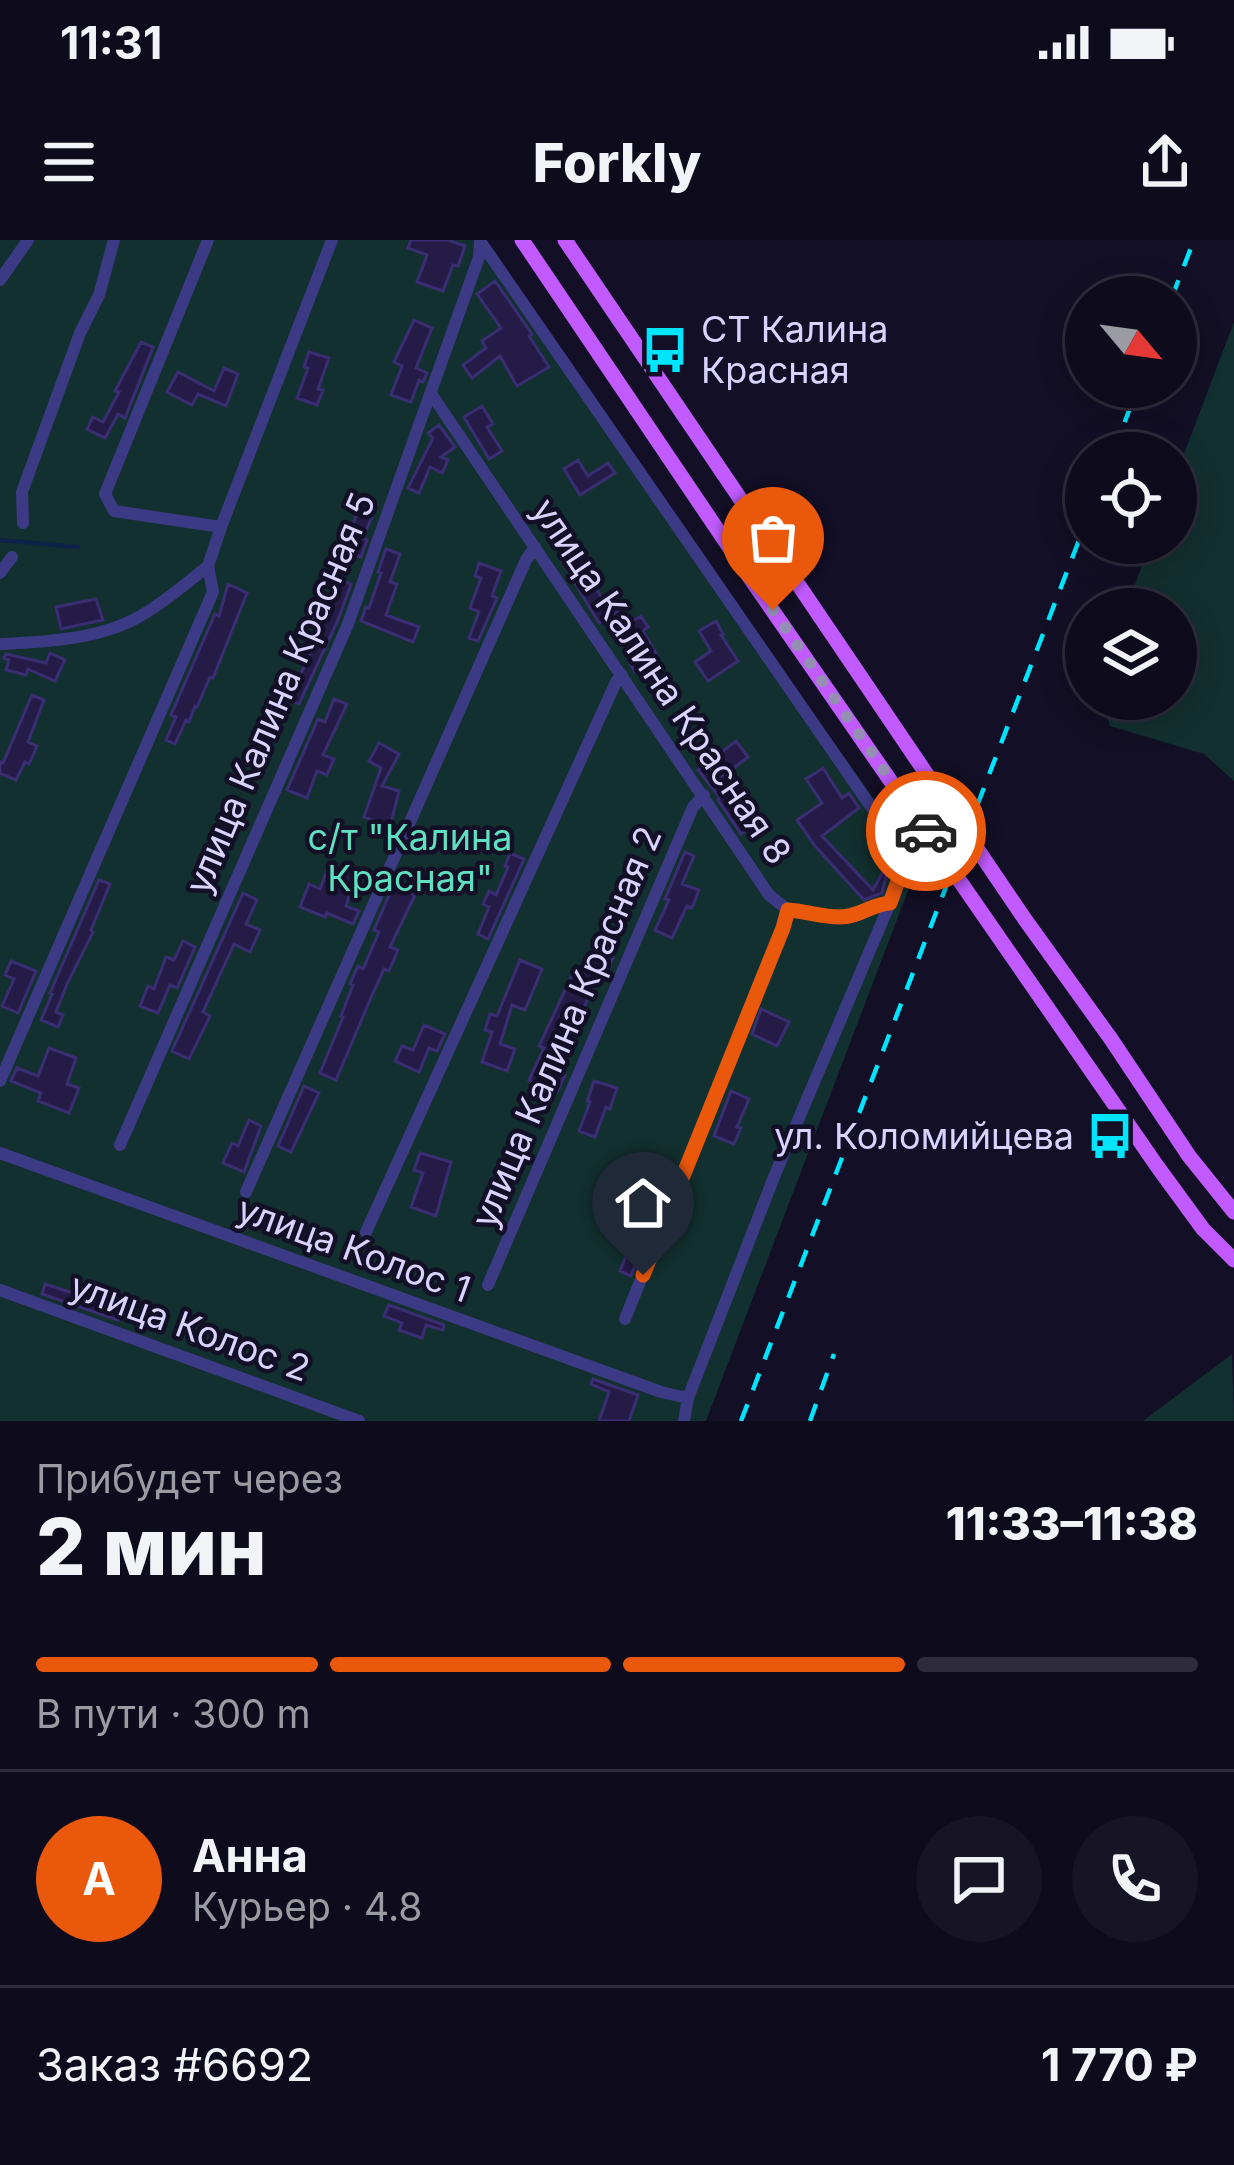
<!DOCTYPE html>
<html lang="ru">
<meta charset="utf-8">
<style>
:root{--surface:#0e0b1c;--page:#171425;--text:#f1f3f6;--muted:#9b9ba3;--line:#2e2b3b;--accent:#ea580c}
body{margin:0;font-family:Inter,sans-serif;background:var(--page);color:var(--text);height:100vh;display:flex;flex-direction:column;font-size:45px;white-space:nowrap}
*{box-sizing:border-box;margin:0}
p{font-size:39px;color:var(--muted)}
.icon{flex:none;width:66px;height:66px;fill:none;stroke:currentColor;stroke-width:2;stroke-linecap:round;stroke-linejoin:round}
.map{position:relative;height:1181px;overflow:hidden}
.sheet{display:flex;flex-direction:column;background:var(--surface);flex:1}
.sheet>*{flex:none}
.needle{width:78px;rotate:119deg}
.tools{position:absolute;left:1065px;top:36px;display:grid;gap:24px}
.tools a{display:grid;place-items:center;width:132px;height:132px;border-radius:50%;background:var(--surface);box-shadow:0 6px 30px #0003,0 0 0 3px var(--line);font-size:60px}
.pin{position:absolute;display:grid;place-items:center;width:102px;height:102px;color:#fff;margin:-123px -51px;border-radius:50% 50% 50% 0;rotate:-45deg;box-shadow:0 0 12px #0007}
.pin .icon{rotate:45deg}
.courier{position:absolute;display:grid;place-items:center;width:120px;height:120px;margin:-60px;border:9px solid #ea580c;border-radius:50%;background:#fff;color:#222;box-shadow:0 3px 15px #0007}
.head em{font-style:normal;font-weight:800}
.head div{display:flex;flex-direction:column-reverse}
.head{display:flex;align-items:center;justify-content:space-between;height:204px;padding:0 36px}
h1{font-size:78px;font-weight:800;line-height:90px}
.bar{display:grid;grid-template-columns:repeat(4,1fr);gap:18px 12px;align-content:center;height:144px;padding:0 36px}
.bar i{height:15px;border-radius:9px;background:var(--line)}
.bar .on{background:var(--accent)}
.bar p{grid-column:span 4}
.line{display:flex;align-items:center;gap:30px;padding:0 36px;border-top:3px solid var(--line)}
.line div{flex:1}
.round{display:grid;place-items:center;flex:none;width:126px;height:126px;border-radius:63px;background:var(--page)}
.status{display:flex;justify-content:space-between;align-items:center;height:84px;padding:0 60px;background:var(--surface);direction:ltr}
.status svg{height:33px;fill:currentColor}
header{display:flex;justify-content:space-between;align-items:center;height:156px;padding:0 36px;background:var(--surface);font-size:54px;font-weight:800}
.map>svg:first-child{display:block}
.green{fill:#12302f}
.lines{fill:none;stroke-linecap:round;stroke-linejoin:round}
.stream{stroke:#0c2248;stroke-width:4.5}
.building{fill:#241b47;stroke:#3b2d73;stroke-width:3}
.minor{stroke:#3d3a85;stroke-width:12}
.major{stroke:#c25bff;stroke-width:15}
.rail{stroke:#00e5ff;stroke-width:4.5;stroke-dasharray:18 15;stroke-linecap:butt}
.done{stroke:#948fb3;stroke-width:12;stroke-dasharray:0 21.6}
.route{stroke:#ea580c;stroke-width:15}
.labels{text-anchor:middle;stroke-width:9;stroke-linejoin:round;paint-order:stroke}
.poi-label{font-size:36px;fill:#d9d4ff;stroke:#130f26;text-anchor:start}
.street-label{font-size:36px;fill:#d9d4ff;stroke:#130f26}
.park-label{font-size:36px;fill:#5fe0c0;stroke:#130f26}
</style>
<div class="status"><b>11:31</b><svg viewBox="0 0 49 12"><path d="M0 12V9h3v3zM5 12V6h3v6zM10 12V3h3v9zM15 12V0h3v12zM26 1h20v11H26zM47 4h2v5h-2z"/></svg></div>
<header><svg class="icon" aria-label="menu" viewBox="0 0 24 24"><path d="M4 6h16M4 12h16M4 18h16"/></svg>Forkly<svg class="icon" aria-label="share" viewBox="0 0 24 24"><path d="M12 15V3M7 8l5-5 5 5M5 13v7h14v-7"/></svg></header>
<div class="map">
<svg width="1234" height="1181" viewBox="0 0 1234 1181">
<rect width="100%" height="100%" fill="#130f26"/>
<path class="green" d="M0,0H476L919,622L706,1181H0Z
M1234,82V541L1204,514L1110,486L1103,459H1176V369H1126L1150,303H1176V235Z
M1232,1114L1234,1181H1143Z"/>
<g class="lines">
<path class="stream" d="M0,300L78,307"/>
</g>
<path class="building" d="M411,0H448L465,6L458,26L453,25L443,51L417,42L427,15L408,8Z
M495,41L532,94L529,96L549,127L517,146L500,116L472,138L463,125L486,108L482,101L501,88L477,54Z
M414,80L432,88L416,128L427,133L423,142L419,140L411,162L391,155L402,126L394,122Z
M141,102L153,107L125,178L118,174L105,198L87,189L93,177L103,182L119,152L115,151Z
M309,112L329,118L318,149L323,150L317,165L297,158L308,128L304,127Z
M224,128L238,134L226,166L198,154L192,165L167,152L178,132L214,151Z
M482,166L493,184L487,187L502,211L489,219L464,177Z
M439,185L455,207L441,217L448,220L442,233L430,227L419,253L408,248L433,198L428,193Z
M578,220L588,236L608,223L615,233L580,255L564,229Z
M362,258L377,265L363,298L367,300L361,317L344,311Z
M577,307L585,321L581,324L603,360L610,356L618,371L599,383L560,318Z
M386,309L400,314L390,342L397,344L386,375L419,387L413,402L361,381L366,367L369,368L381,333L378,332Z
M479,323L501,331L492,356L497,358L478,401L469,398L479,372L470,368L481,338L475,336Z
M341,340L351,344L338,380L299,464L284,457L289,445L294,448L314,406L332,355L335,357Z
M228,344L247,353L213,438L210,437L197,467L195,466L189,482L186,480L175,504L166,500L176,477L171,475L215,374L219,376Z
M96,359L103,380L61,389L56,367Z
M641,376L648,387L643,391L658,417L635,432L627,418L638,411L622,388Z
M716,381L723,394L721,395L738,421L708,441L695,422L711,411L699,391Z
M50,413L65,420L55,441L28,429L26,435L6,430L9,420L4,418L6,414L46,423Z
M32,455L44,460L28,502L37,506L29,524L25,522L16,540L0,533V522L3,523Z
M334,459L347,464L323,515L334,519L327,535L317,531L307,558L287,550L318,479L325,482Z
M736,501L748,517L721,538L754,584L741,594L718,560L720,558L698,530Z
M379,503L399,514L382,546L399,551L390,587L364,577L381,528L369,521Z
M823,528L842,558L849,553L859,568L822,596L873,650L890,619L882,653L864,660L815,606L797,580L822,563L806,539Z
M685,612L694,616L682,644L699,650L692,668L687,666L672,698L655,690L669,660L665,659Z
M510,613L524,619L488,699L478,694L489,667L483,664L489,651L496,655L508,627L505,626Z
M329,625L356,634L346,666L359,671L353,684L327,673L325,677L300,667L309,644L320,649Z
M99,640L110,644L91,690L93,692L67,744L56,772L63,775L58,787L41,780L52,754L50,753Z
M393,646L415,655L390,707L398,710L389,731L384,729L373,753L336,840L320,833L343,777L341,776L353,745L350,744L358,726L363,729L379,692L374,690Z
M243,653L257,660L246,684L260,690L250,712L234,704L203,772L210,776L189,819L172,811Z
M183,701L195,707L177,748L170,745L158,773L140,766L148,746L154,749L166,717L174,720Z
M595,706L614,714L609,728L602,725L583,770L578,768L563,802L568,804L555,831L565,835L557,852L529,840L544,808L539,806L573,733L582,736Z
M520,720L542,729L525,770L512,765L500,804L515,809L507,831L482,822L492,792L485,790L490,774L497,776Z
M11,721L36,731L18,773L2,766L14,739L5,735Z
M761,769L789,782L777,806L752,794Z
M424,785L445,794L437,811L429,808L419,832L395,821L402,806L413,810Z
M49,808L76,818L67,844L79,848L69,873L38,861L41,853L11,841L17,828L38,836Z
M594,841L617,848L610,869L606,867L595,897L579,891L590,862L587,861Z
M304,846L319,853L291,912L278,906Z
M731,851L749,859L737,887L741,888L734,904L714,896Z
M249,880L261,886L244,932L223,923L232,903L238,906Z
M420,913L451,922L436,976L411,967L423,933L414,930Z
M641,921L653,925L638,961L643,962L635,987L648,993L631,1036L620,1031L631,1004L615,997Z
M45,1044L122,1069L118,1080L42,1054Z
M389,1065L444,1085L443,1090L426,1085L422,1098L399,1090L402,1083L384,1076Z
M593,1139L638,1155L629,1181H599L609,1152L591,1144Z"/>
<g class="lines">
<path class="minor" d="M208,0L105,254L114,271L221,287
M480,1L876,574C905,616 908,614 890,663L774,937L688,1158L684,1181
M0,40L28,0
M432,155L769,655L788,670L840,677L858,675L879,664L890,663
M23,283L22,252L80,93L99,55L114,0
M0,333L12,317
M0,404C48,402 106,399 147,372C168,359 188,342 208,326
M904,618L926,590
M0,841L213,352L208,326L221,287L332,0
M120,905L348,384L479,17L480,1
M0,913L661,1152L688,1158
M246,952L526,320L535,307
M366,992L616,442L622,435
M488,1045L693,567L704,555
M0,1050L359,1181
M625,1079L783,688L788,670"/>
<path class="major" d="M522,0L748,335L1157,926L1203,989L1234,1020
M565,0L1024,678L1111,799L1189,916L1234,972"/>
<path class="rail" d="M1172,57L1194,0
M1113,213L1138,147
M741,1181L1086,282
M810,1181L834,1114"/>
</g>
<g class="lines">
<path class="done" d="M773,370L926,591"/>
<path class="route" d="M643,1035L783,688L788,670C805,671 822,677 840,677C859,677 872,664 890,663L902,630L904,618L926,591"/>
</g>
<defs>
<symbol id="bus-bare" viewBox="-9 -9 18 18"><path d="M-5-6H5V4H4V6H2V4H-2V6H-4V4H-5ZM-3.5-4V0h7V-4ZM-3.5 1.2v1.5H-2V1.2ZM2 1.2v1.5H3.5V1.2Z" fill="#00e5ff" stroke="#130f26" stroke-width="2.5" paint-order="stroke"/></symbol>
</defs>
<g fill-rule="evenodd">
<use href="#bus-bare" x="632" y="77" width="66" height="66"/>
<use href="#bus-bare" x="1077" y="863" width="66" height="66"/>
</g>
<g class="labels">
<g class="poi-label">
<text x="701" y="102">СТ Калина<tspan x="701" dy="41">Красная</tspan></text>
<text x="1074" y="909" text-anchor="end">ул. Коломийцева</text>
</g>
<g class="street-label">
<text transform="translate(662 441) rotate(56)" y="13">улица Калина Красная 8</text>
<text transform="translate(280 453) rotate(-67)" y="13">улица Калина Красная 5</text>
<text transform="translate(566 787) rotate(-67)" y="13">улица Калина Красная 2</text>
<text transform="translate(354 1009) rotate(20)" y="13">улица Колос 1</text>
<text transform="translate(190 1087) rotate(20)" y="13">улица Колос 2</text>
</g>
<g class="park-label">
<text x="410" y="610">с/т "Калина<tspan x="410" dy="41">Красная"</tspan></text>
</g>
</g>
</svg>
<div class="tools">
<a><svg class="needle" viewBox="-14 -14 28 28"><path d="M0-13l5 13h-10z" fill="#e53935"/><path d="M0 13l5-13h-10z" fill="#9b9ba3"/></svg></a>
<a><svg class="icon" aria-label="locate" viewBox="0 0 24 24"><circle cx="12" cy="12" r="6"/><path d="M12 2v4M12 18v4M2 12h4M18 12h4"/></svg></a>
<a><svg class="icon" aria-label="layers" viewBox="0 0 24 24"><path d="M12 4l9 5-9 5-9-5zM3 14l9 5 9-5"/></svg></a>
</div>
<div class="pin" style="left:773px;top:370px;background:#ea580c"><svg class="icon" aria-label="bag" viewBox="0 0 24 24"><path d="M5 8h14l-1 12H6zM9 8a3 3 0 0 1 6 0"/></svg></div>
<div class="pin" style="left:643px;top:1035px;background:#1f2937"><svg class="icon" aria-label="home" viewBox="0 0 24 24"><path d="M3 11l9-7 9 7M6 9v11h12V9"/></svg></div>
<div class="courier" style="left:926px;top:591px"><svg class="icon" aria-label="car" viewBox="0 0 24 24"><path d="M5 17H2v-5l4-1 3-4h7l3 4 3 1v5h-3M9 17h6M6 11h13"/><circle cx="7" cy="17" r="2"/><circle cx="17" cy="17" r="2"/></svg></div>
</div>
<section class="sheet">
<div class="head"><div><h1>2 мин</h1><p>Прибудет через</p></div><em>11:33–11:38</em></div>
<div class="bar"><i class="on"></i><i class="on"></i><i class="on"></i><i></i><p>В пути · 300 m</p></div>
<div class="line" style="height:216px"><b class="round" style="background:var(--accent);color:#fff">А</b><div><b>Анна</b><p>Курьер · 4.8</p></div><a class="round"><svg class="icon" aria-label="chat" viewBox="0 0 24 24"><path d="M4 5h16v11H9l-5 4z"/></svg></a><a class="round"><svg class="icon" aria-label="phone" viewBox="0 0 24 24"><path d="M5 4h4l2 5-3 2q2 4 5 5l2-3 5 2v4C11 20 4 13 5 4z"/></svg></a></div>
<div class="line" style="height:156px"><div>Заказ #6692</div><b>1 770 ₽</b></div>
</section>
